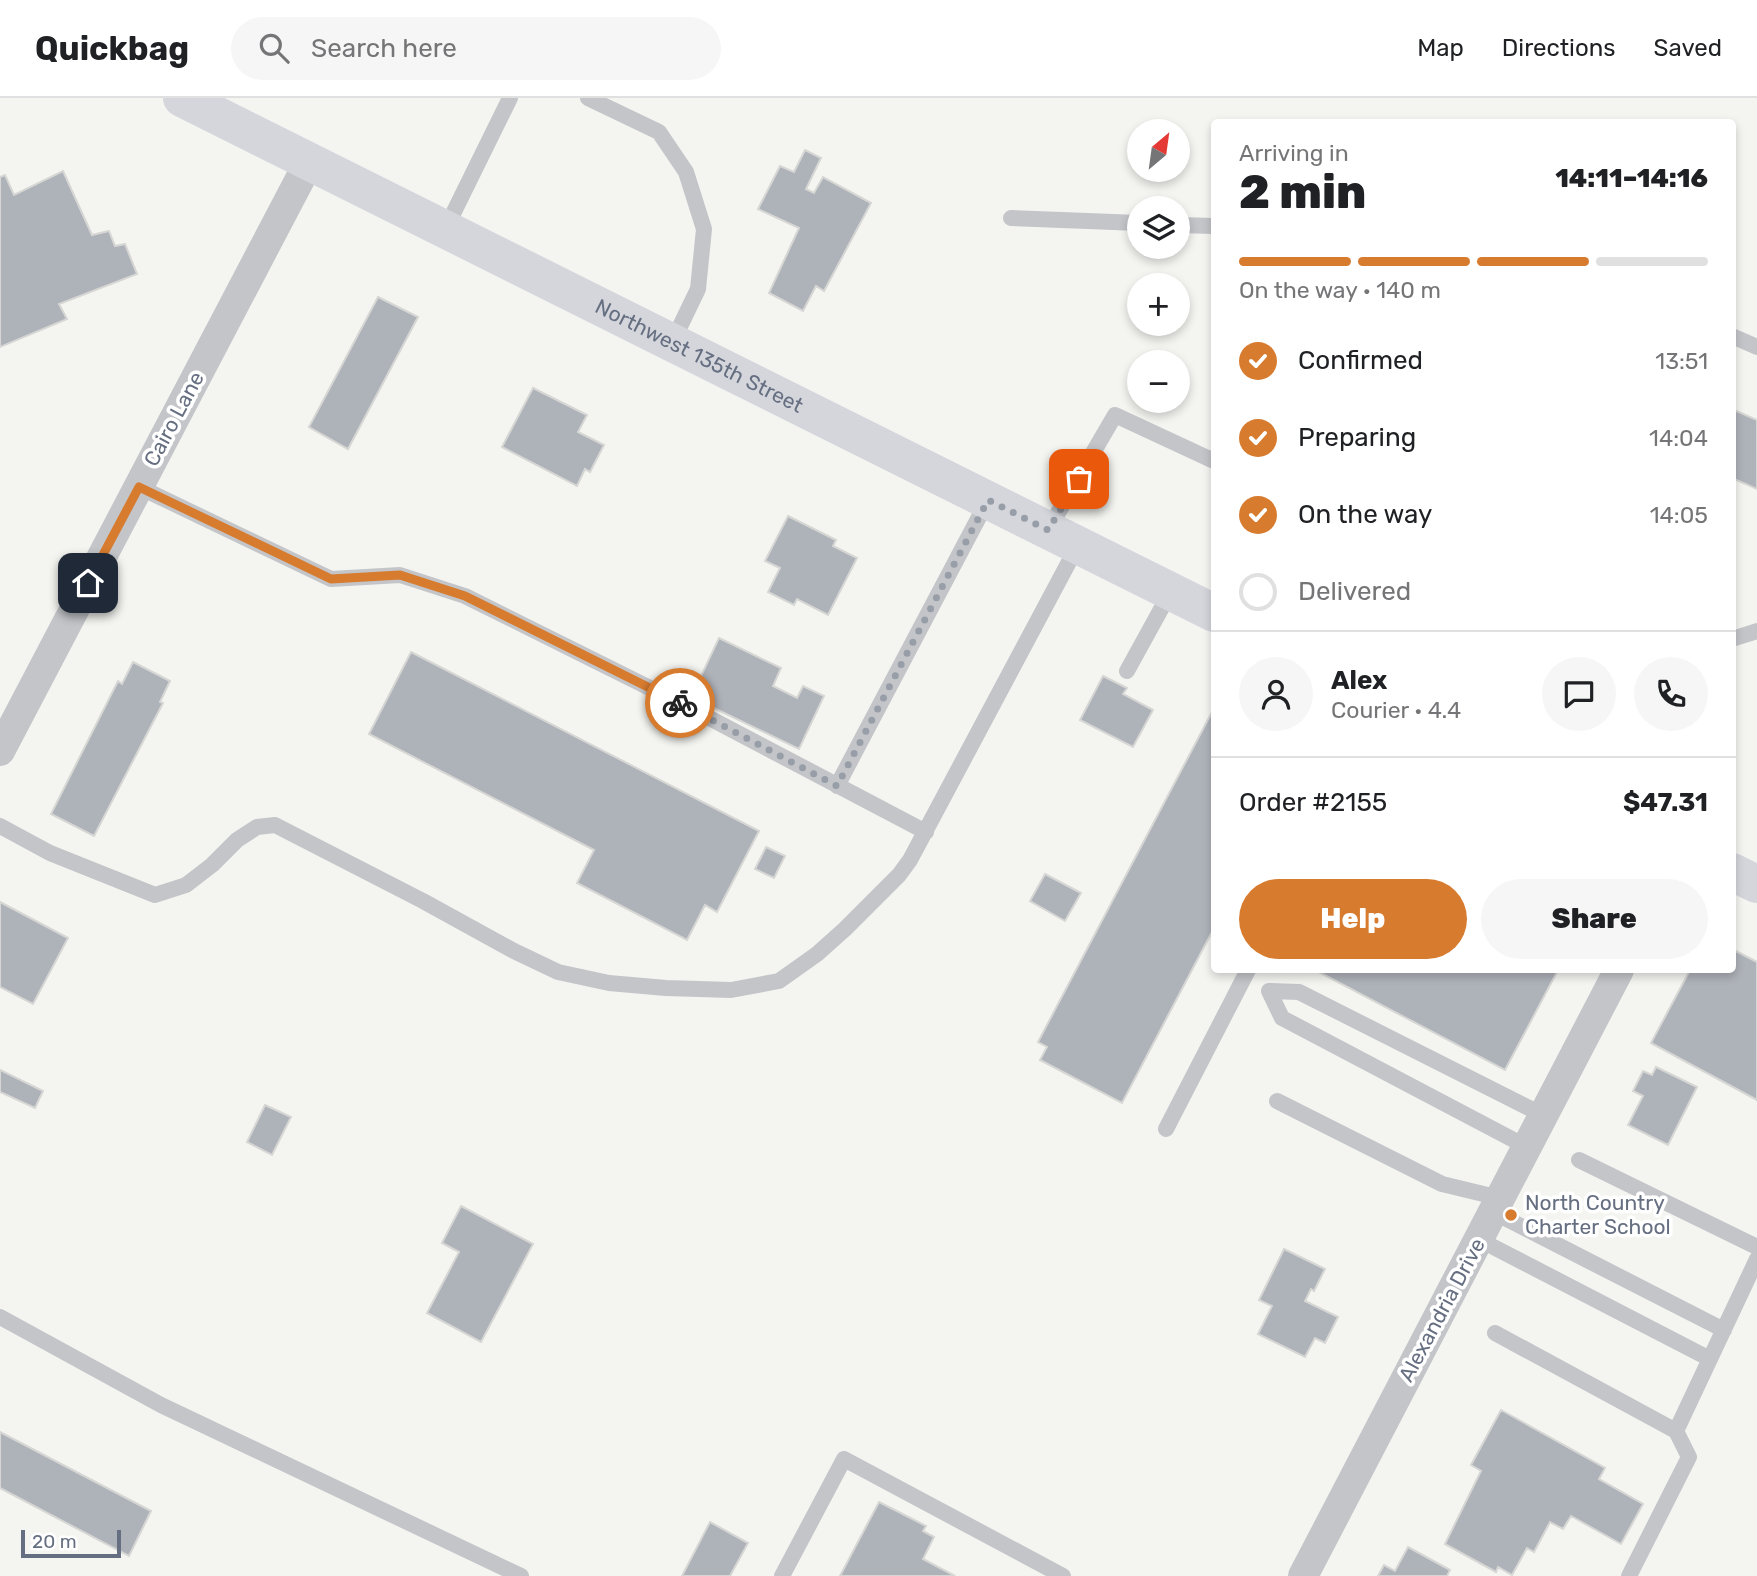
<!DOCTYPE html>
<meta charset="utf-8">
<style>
:root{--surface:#fff;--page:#f6f6f6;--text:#202124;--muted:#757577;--line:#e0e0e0;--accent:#d77b2f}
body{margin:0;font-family:Rubik,sans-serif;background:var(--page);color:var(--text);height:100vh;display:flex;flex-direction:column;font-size:26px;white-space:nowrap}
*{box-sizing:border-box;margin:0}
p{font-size:23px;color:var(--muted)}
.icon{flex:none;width:38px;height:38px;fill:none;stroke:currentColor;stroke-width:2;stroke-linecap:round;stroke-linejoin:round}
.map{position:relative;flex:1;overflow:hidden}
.details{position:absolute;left:1211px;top:21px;width:525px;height:854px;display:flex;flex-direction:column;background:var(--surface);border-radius:7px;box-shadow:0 4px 10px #0003}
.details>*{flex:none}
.needle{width:46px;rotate:29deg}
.tools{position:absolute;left:1127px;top:21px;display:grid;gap:14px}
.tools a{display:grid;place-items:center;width:63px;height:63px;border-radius:50%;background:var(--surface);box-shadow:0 4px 10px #0003;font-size:35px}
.scale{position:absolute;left:21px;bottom:18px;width:100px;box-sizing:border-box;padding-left:7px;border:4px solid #666f81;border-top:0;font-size:19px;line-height:24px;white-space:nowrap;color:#666f81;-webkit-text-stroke:5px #fff;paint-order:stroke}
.pin{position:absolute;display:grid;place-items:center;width:60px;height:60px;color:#fff;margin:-30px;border-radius:14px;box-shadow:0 4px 10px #0006}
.courier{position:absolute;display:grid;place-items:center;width:70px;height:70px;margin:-35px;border:5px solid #d77b2f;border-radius:50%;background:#fff;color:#222;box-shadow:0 2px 9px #0007}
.headline em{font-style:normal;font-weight:800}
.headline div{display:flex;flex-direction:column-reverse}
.headline{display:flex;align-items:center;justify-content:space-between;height:119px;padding:0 28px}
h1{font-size:46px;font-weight:800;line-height:52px}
.bar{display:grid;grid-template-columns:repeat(4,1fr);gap:10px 7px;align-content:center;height:84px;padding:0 28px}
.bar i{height:9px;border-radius:5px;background:var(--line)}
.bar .active{background:var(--accent)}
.bar p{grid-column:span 4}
.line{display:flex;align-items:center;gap:18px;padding:0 28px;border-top:2px solid var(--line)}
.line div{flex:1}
.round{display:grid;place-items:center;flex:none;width:74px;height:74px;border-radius:37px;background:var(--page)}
ol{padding:0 28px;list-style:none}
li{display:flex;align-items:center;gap:21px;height:77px}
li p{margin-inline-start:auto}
li .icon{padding:7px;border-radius:50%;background:var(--accent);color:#fff;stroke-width:4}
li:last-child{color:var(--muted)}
li i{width:38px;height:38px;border:4px solid var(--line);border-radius:50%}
.button{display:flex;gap:14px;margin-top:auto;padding:14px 28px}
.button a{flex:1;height:80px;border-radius:42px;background:var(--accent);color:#fff;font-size:28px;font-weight:800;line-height:80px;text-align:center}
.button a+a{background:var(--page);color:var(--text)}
header{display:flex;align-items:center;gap:42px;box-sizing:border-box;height:98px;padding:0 35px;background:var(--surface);border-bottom:2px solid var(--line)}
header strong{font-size:33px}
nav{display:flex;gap:38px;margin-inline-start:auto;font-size:24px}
.search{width:490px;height:63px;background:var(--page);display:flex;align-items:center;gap:18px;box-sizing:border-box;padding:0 24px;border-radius:38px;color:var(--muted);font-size:26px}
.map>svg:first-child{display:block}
.building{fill:#aeb2b9;stroke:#d6d6d4;stroke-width:2}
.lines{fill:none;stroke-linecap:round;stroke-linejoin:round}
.lane{stroke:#c3c5c9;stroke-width:16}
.street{stroke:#c3c5c9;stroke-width:30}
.secondary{stroke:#d4d6dc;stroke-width:38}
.done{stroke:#989ea8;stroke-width:7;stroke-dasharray:0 12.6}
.route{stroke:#d77b2f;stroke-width:9}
.poi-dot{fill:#d77b2f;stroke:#fff;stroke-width:2.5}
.labels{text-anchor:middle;stroke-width:7;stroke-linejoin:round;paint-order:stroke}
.street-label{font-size:21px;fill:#666f81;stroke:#fff}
.poi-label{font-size:21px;fill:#666f81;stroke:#fff;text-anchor:start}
</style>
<header>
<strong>Quickbag</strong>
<div class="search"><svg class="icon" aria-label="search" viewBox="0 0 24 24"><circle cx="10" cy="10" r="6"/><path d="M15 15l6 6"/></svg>Search here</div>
<nav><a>Map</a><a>Directions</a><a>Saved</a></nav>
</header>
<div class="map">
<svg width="1757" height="1478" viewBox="0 0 1757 1478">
<rect width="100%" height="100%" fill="#f4f5f1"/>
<path class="building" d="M805,52L821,60L806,91L814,95L823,79L871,105L824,193L816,188L803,213L769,195L799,130L758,111L780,68L794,74Z
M63,73L92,137L109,133L115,148L125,146L137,176L59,206L67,221L0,249V79L5,77L14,97Z
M378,199L418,219L348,351L309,329Z
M533,290L587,317L578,334L604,347L590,374L585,371L577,388L502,349Z
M1732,311L1757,322V391L1732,380Z
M788,418L836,442L833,448L857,460L828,517L797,501L794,507L768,494L780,470L765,463Z
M719,540L781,570L773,588L797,600L803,588L824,598L799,651L691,599Z
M411,554L759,733L717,814L705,807L687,842L577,785L594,752L369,636Z
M133,564L170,583L160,604L163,605L94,738L51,716L118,583L122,586Z
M1103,578L1127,590L1123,596L1153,612L1133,649L1080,622Z
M1212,614L1214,616V830L1122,1005L1040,962L1047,949L1038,944Z
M766,749L785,758L774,780L755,771Z
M1045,776L1081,795L1065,823L1030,803Z
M0,804L68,840L33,906L0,889Z
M1732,851L1757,864V1002L1651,945L1690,872H1732Z
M1315,872H1558L1505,972Z
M1656,969L1697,989L1668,1047L1628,1027L1643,998L1633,993L1643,973L1652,977Z
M0,972L43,993L35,1010L0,994Z
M265,1007L291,1019L272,1057L247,1044Z
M461,1108L533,1146L481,1244L427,1215L459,1154L442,1145Z
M1284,1151L1325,1171L1314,1193L1311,1191L1305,1203L1338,1219L1325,1245L1315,1240L1305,1259L1258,1236L1272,1208L1259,1202Z
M1501,1312L1605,1370L1599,1381L1643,1406L1621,1446L1571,1418L1563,1431L1550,1424L1534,1454L1527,1450L1512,1477L1498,1469L1496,1474L1445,1446L1481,1373L1471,1367Z
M0,1334L151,1413L129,1458L0,1390Z
M879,1404L926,1428L923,1433L934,1439L923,1461L955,1478H840Z
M710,1424L748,1445L730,1478H682Z
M1408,1449L1450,1472L1447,1478H1378L1384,1467L1395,1473Z"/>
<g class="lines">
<path class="lane" d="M588,0L659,34L686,74L704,131L698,191L672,245
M1011,120L1139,125
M1178,127L1214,128
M445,132L510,0
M1732,238L1757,249
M139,389L331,481L400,477L465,498L698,614L926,734
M1048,432L1115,317L1214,363
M1732,541L1757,533
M1127,573L1171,493
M837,688L988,402
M0,728L50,755L155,797L186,787L212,767L237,742L257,729L275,727L423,803L514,853L558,874L609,885L666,890L731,892L779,883L817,856L845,831L899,777L910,762L1078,447
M1277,1003L1442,1086L1500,1100
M1166,1031L1248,872
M1527,1049L1282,920L1269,893L1299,894L1543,1017
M1579,1062L1757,1149
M1493,1114L1724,1232
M1478,1141L1710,1261
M0,1219L161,1307L521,1478
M1495,1235L1676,1333L1689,1359L1629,1478
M1676,1333L1757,1161
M782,1478L844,1361L1063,1478"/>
<path class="street" d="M0,653L309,64
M1303,1478L1619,872"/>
<g class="secondary">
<path id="s1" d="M182,0L1214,515"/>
<path d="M1732,774L1757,786"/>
</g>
</g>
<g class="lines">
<path class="done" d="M680,605L837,688L988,402L1048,432L1079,381"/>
<path class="route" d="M88,485L139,389L331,481L400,477L465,498L680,605"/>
</g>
<circle class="poi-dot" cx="1511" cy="1117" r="7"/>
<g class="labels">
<g class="street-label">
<text dy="7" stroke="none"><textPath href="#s1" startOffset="578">Northwest 135th Street</textPath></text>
<text transform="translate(174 321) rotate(-62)" y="7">Cairo Lane</text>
<text transform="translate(1442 1212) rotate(-62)" y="7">Alexandria Drive</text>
</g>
<g class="poi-label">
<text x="1525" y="1112">North Country<tspan x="1525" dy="24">Charter School</tspan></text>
</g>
</g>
</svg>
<div class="tools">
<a><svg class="needle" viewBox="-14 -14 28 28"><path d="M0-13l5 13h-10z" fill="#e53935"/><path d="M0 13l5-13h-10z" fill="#757577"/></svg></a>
<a><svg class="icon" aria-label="layers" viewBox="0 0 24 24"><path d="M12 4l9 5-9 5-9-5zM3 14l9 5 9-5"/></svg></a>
<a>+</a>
<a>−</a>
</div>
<div class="scale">20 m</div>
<div class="pin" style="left:1079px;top:381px;background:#ea580c"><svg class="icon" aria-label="bag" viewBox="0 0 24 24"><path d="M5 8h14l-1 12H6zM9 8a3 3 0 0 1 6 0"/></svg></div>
<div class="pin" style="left:88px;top:485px;background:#1f2937"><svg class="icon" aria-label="home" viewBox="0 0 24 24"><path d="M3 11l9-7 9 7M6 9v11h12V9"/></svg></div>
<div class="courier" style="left:680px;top:605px"><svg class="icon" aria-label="bike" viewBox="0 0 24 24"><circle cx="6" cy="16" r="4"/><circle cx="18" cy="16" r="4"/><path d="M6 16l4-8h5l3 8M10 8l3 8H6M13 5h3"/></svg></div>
<section class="details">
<div class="headline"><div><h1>2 min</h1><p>Arriving in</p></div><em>14:11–14:16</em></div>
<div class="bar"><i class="active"></i><i class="active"></i><i class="active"></i><i></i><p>On the way · 140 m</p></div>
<ol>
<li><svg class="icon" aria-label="check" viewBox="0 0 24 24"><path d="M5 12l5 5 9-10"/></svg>Confirmed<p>13:51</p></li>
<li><svg class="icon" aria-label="check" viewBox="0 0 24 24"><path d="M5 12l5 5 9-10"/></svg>Preparing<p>14:04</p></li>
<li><svg class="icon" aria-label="check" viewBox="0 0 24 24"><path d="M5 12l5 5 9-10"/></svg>On the way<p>14:05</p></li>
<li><i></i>Delivered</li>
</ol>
<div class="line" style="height:126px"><a class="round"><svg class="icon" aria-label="person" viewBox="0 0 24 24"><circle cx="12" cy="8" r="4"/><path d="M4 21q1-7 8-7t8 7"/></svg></a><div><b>Alex</b><p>Courier · 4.4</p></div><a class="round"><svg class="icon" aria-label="chat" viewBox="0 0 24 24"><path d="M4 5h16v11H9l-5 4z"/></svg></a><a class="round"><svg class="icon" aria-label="phone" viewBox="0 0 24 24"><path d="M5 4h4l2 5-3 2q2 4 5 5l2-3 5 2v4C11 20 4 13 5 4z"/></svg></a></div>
<div class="line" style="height:91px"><div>Order #2155</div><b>$47.31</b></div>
<div class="button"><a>Help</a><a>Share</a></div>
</section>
</div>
